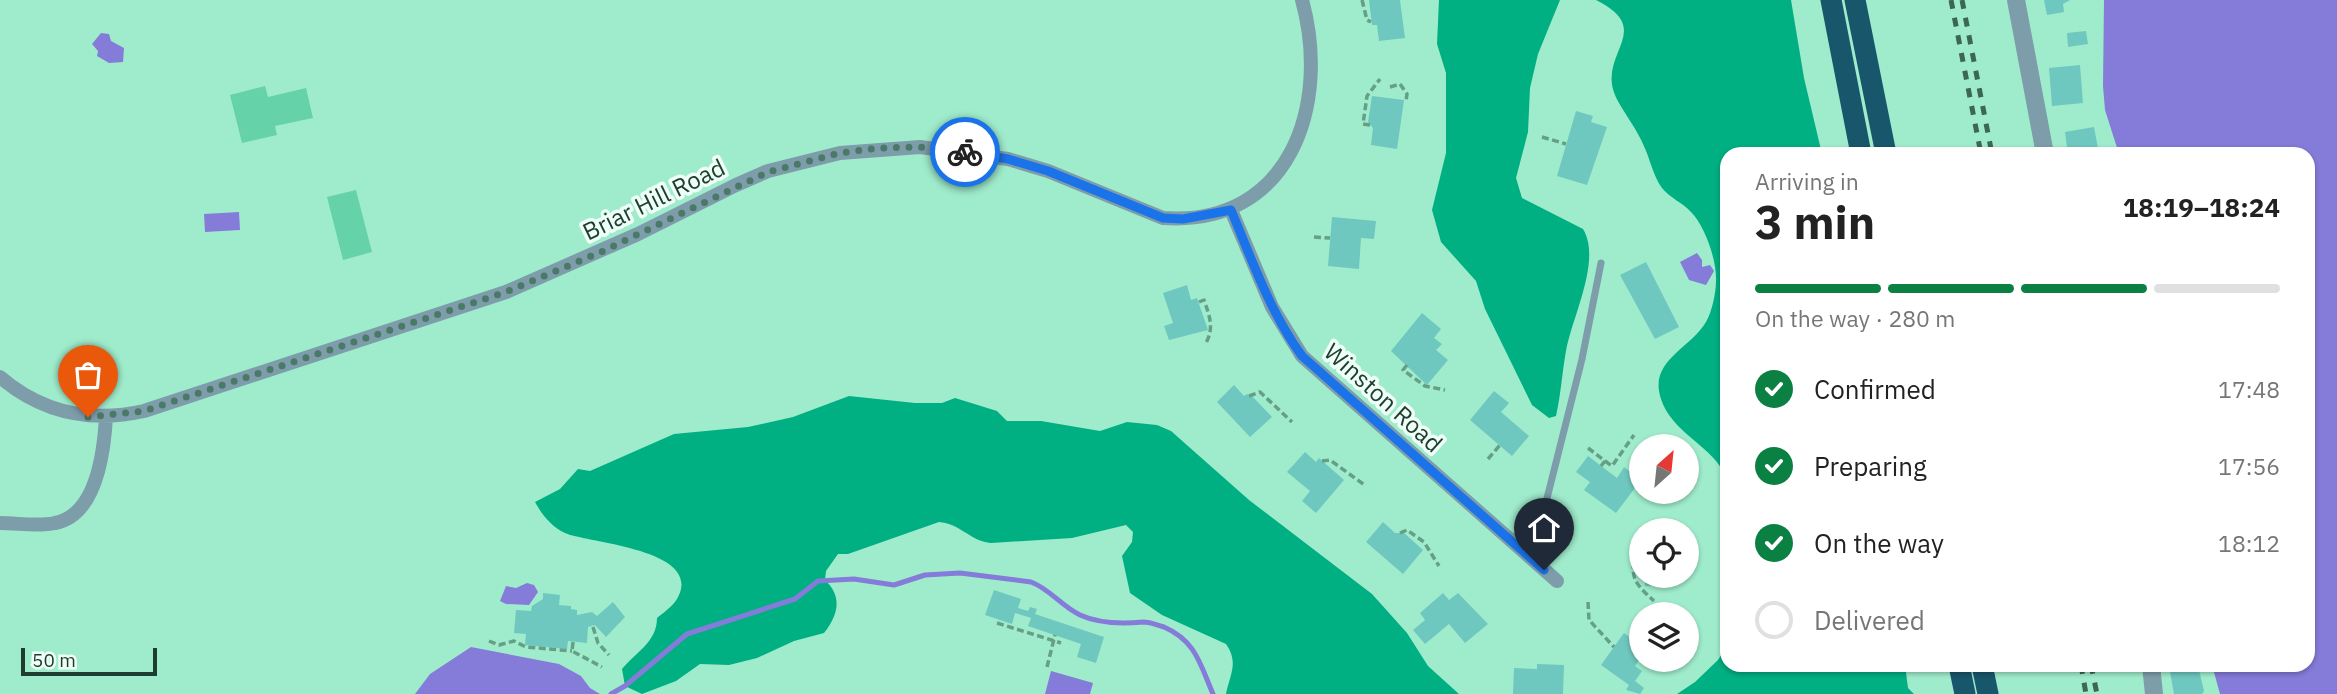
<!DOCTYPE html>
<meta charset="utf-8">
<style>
:root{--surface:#fff;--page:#f2f2f2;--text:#222;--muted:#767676;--line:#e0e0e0;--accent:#0b8043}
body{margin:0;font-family:"IBM Plex Sans",sans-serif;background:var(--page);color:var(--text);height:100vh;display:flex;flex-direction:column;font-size:26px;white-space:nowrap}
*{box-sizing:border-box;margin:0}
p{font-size:23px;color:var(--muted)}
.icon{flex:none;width:38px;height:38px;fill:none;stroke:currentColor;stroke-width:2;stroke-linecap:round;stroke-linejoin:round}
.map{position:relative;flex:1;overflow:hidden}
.panel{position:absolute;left:1720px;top:147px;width:595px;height:525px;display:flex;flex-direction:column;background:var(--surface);border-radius:21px;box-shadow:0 2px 5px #0004}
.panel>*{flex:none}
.needle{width:46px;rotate:27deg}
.tools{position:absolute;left:1629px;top:434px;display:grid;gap:14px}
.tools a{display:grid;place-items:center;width:70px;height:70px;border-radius:50%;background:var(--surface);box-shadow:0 2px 5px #0004;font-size:35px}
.scale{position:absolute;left:21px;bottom:18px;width:136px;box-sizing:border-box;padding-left:7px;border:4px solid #1d3d30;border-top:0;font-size:19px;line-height:24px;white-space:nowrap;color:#1d3d30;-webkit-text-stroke:5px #effef7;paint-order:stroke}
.pin{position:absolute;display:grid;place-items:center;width:60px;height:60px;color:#fff;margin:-72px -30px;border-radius:50% 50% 50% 0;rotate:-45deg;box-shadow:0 0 7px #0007}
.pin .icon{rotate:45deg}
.courier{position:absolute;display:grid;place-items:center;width:70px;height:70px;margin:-35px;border:5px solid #1a73e8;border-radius:50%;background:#fff;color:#222;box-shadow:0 2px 9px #0007}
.headline em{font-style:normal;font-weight:700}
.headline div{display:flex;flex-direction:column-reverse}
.headline{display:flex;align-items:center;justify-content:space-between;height:119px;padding:0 35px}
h1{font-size:46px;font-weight:700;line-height:52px}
.bar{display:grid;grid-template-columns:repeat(4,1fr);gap:10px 7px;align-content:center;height:84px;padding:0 35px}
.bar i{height:9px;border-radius:5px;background:var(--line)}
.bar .selected{background:var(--accent)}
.bar p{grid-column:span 4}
ol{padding:0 35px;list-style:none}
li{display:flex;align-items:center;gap:21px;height:77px}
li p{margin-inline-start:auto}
li .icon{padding:7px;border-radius:50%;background:var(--accent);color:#fff;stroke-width:4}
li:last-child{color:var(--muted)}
li i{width:38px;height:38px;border:4px solid var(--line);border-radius:50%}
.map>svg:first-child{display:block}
.green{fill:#65d2a9}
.forest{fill:#00af82}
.water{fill:#857bd9}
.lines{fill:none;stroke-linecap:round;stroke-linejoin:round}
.stream{stroke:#857bd9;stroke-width:5}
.building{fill:#6ec8bf}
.path{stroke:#669f87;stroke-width:3.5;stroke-dasharray:7 3.5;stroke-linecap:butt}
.service{stroke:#7e9dab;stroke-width:7}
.minor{stroke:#7e9dab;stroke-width:14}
.tertiary{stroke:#7e9dab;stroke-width:18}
.motorway{stroke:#18566c;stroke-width:21}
.rail{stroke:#3c6655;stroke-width:5;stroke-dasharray:9 9;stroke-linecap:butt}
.done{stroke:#4a7a67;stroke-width:7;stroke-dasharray:0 12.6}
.route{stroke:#1a73e8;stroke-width:9}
.labels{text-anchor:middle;stroke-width:7;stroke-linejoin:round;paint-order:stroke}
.street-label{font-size:24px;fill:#1d3d30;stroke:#effef7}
</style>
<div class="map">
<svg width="2337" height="694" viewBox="0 0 2337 694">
<rect width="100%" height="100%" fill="#9feccc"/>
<path class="green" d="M265,86L268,97L306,88L313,118L275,126L277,135L242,143L230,95Z
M356,190L372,252L343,260L327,197Z"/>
<path class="forest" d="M1439,0H1560L1538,54L1530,88L1528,132L1516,178L1522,198L1583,229C1602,260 1572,317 1566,351C1562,373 1561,394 1556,416L1549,418L1532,405L1485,309L1476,281L1441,242L1432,210L1446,153V73L1437,44Z
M1596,0H1791L1804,78L1822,154H1727V513C1723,500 1729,484 1723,471C1709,445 1671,431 1661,399C1648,361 1690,349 1706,322C1712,312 1716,292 1716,281C1717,261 1705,226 1691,212C1683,203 1670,198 1662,188C1653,176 1650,158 1643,144C1637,130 1627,117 1619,103C1590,55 1660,32 1596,0Z
M849,396L915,403H942L955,398L997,411L1007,421H1041L1100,431L1127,422L1157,425L1171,431L1249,500L1372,594L1407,633L1428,666L1459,694H1226C1230,674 1239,663 1226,644L1162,615L1130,593L1122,556L1132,542L1133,532L1126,525L1072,538L991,543C972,542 959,523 939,522L848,554H838L826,571L825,580C843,597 838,615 824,633L794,641L757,658L729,665L700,664L676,681L642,694L625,686L622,669C636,652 657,642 657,618C663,613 673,606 677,599C706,549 587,543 565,533C552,527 542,515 535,502L560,489L578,469L590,471L674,434L748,427L793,417Z
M1727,645V665H1905L1908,688L1914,694H1677L1695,682L1718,660Z"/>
<path class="water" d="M2104,0H2337V694H2220L2212,665H2308V154H2119L2105,110L2103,86Z
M101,33L109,34L111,41L124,48L123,62L109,63L97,56L98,51L92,44Z
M239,212L240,230L205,232L204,214Z
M1697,253L1702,260V267L1710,265L1714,271L1706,285L1689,280L1680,262Z
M527,583L534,585L538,592L529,605L506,604L500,601L506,586L516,588Z
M471,647L559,664L581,676L590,688L600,694H415L430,674Z
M1051,671L1093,683L1090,694H1045Z"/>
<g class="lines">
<path class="stream" d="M611,694L625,686L687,634L795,599L818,581L854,579L894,585L925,575L960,573L1031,582C1050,589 1061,606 1080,615C1100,624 1122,624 1143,622C1150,622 1157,625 1164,627C1196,641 1200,664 1213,694"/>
</g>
<path class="building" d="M1369,0H1400L1405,38L1379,41L1377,25H1372Z
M2044,0H2070L2063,4L2064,12L2047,15Z
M2086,31L2088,44L2068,47L2067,33Z
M2080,65L2083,103L2052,106L2049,68Z
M1372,96L1404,100L1397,149L1371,145L1373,128L1368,122Z
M1576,111L1593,116L1591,122L1607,127L1587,185L1557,176Z
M2094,127L2099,154H2068L2065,132Z
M1332,217L1376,221L1374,239L1361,238L1359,269L1328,266Z
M1646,262L1679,327L1655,339L1620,275Z
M1187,285L1191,300L1197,298L1208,330L1169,340L1164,326L1173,323L1163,293Z
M1422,313L1441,329L1434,338L1442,344L1436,350L1448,360L1427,385L1391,351Z
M1234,385L1244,396L1247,394L1253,397L1272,417L1250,437L1217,402Z
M1494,391L1509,403L1501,412L1529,436L1512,456L1470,420Z
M1305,452L1316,462L1319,458L1344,480L1316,513L1302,501L1310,491L1287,472Z
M1588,456L1617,478L1624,467L1641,480L1616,513L1584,490L1590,482L1576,472Z
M1383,522L1395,533H1404L1423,550L1403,574L1366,542Z
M1645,576H1667L1666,586H1645Z
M994,590L1021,599L1018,608L1028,611L1030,607L1037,609L1035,614L1104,637L1096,663L1077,657L1081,644L1028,626L1031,618L1015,613L1012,624L985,615Z
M543,593L560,595L559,605L571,606V609L577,610V615L592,612L597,616L613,602L625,617L606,637L595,625L588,627L587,643L568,641L567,649L525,645L526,634L514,633L516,610L531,611L532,606L543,599Z
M1443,593L1449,600L1458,593L1488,624L1465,643L1449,624L1425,644L1413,630L1425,620L1420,613Z
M1624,633L1642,646V656L1635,666L1642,671L1635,681L1644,688L1640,694L1626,690L1629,685L1601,665Z
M1537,664L1564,665L1563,694H1513L1514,668L1537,669Z
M2193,669L2199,670L2204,691L2202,694H2174L2170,672Z"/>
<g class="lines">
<path class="path" d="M1362,0L1367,20L1371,22
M1390,87L1400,84L1407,94L1406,101
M1370,125L1363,124L1367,96L1380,79
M1542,137L1566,144
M1314,237L1330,238
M1199,302L1204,300C1210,317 1214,328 1206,343
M1407,365L1403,370L1425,386L1445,390
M1249,396L1260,392L1292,422
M1588,448L1605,461L1601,466
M1488,459L1500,445
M1322,461L1330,460L1366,486
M1605,461L1612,466L1634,435
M1400,533L1407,530L1424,542L1439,566
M1642,545L1635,548C1631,578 1632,581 1654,601
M1588,602L1589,620L1614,647
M997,623L1061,643
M593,627L598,643L609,655
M489,641L499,645L514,641L526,647L572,651
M573,642L572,651L602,667
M1047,667L1055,635"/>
<path class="service" d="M1532,558L1582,359L1601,263"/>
<path class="minor" d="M1231,210L1272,307L1302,356L1557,581
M0,377C42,413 90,423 144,411L506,292L638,234L736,185L768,171L840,153L920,147L1008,159L1048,171L1163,218C1290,227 1331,105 1302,0
M0,523C18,523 37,527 55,523C97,515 104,452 106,417"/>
<path class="tertiary" d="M2016,0L2045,154
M2151,665L2154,694"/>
<path class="motorway" d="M1831,0L1861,154
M1855,0L1886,154
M1959,665L1965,694
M1982,665L1988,694"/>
<path class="rail" d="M1951,0L1981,154
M1962,0L1992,154
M2081,665L2086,694
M2091,665L2097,694"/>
</g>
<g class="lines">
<path class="done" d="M88,417L144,411L506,292L601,252L768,172L840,153L879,148L920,147L965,152"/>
<path class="route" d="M965,152L1008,159L1048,171L1163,218L1183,219L1231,210C1252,260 1270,312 1302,356L1544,570"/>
</g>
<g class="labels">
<g class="street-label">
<text transform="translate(654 200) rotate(-26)" y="8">Briar Hill Road</text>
<text transform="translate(1383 398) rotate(42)" y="8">Winston Road</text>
</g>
</g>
</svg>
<div class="tools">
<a><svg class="needle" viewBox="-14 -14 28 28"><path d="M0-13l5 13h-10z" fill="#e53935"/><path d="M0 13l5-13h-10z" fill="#767676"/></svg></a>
<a><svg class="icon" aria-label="locate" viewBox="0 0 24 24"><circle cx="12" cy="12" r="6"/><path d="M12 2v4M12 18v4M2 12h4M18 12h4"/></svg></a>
<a><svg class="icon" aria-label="layers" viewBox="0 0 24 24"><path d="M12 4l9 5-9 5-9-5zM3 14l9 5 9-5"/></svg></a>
</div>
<div class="scale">50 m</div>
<div class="pin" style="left:88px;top:417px;background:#ea580c"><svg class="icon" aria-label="bag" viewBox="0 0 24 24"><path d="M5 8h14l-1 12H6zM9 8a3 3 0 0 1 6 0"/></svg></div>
<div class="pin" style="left:1544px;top:570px;background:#1f2937"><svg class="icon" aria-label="home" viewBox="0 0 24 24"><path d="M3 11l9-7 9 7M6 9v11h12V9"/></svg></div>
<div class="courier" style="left:965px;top:152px"><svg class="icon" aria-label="bike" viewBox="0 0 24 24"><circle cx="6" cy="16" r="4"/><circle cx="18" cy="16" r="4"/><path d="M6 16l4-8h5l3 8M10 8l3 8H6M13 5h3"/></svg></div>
<section class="panel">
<div class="headline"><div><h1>3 min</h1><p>Arriving in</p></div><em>18:19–18:24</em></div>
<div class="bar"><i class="selected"></i><i class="selected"></i><i class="selected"></i><i></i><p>On the way · 280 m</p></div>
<ol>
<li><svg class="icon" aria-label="check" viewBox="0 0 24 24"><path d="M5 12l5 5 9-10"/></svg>Confirmed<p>17:48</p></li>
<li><svg class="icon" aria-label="check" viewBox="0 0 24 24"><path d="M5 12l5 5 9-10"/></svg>Preparing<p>17:56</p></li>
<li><svg class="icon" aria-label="check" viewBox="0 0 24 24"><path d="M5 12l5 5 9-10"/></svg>On the way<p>18:12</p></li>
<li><i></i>Delivered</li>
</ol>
</section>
</div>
